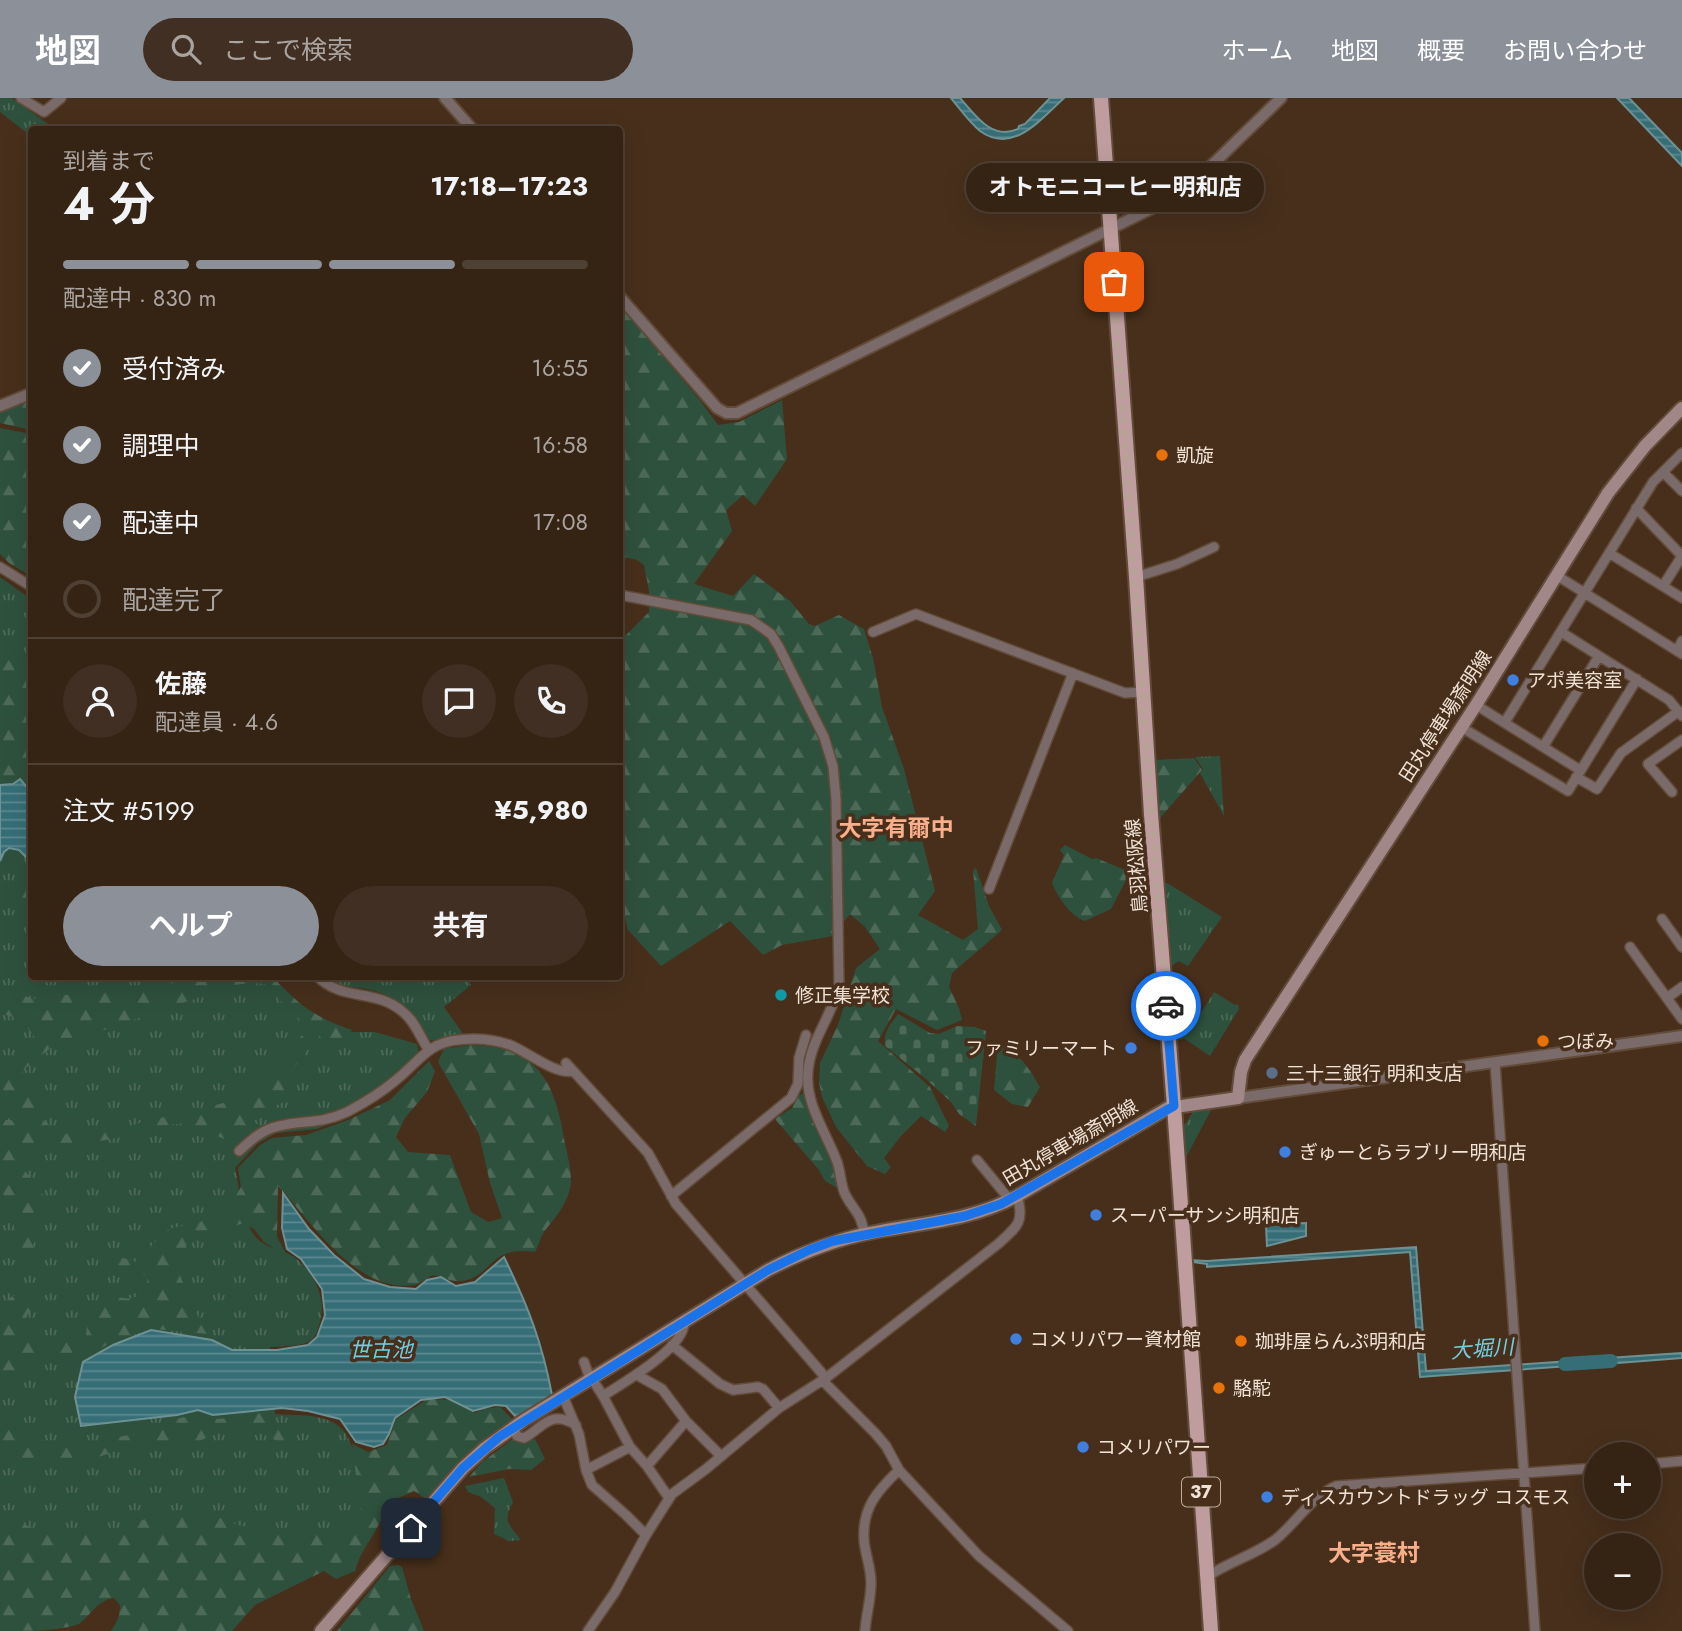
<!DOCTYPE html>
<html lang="ja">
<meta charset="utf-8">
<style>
:root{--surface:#352314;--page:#402f22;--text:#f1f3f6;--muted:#aaa4a0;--line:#4f4034;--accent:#8c9099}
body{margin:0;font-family:Jost,"Noto Sans JP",sans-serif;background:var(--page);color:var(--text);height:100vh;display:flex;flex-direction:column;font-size:26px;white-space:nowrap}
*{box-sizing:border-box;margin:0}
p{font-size:23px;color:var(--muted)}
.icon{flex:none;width:38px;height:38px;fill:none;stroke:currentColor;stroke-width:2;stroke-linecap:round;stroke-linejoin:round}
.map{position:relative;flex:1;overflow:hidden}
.sheet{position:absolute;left:28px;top:28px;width:595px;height:854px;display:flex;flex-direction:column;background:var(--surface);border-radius:7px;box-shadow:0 7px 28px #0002,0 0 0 2px var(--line)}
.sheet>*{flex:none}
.fabs{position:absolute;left:1584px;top:1344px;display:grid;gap:14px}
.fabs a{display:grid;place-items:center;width:77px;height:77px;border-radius:50%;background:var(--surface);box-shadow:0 7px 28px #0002,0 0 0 2px var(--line);font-size:35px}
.pin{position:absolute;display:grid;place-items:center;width:60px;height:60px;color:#fff;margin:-30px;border-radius:14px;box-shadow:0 4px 10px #0006}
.courier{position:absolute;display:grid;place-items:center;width:70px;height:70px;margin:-35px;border:5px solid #1a73e8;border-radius:50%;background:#fff;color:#222;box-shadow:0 2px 9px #0007}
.bubble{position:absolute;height:49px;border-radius:24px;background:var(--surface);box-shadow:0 7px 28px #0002,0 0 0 2px var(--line);font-size:23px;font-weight:700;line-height:49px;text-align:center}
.summary em{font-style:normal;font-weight:700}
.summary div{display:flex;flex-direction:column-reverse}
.summary{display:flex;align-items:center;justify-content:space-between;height:119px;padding:0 35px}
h1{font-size:46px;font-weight:700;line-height:52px}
.bar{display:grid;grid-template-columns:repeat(4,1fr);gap:10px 7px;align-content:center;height:84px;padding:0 35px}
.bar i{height:9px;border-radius:5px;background:var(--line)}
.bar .on{background:var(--accent)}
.bar p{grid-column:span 4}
.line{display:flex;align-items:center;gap:18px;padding:0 35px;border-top:2px solid var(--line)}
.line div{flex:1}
.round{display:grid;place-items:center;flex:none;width:74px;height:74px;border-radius:37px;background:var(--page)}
ol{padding:0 35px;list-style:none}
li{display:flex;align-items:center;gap:21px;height:77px}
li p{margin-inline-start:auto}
li .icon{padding:7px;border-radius:50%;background:var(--accent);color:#fff;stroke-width:4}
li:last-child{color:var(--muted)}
li i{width:38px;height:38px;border:4px solid var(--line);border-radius:50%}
.cta{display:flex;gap:14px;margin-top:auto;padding:14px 35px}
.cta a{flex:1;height:80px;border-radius:42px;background:var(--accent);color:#fff;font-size:28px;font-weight:700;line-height:80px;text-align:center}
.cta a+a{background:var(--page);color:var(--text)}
header{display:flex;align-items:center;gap:42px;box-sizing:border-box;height:98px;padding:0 35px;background:var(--accent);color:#fff}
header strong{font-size:33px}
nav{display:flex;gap:38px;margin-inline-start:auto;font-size:24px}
.search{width:490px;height:63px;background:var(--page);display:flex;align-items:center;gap:18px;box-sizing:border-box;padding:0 24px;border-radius:38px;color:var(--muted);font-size:26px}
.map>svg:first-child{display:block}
.grass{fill:url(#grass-tufts)}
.forest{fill:url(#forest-firs);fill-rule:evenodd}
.cemetery{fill:url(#cemetery-stones)}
.water{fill:url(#water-rules);stroke:#6e9194;stroke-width:2}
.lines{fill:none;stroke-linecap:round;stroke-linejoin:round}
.river{stroke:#366e78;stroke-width:14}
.minor-casing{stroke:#624c39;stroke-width:12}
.tertiary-casing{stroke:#624c39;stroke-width:14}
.secondary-casing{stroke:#624c39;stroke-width:16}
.primary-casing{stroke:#624c39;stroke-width:18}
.minor{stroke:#7b6a6a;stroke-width:9}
.tertiary{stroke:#7b6a6a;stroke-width:10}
.secondary{stroke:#a18788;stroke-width:12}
.primary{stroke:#bf9d9e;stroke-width:14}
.done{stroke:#b6a395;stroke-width:7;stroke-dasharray:0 12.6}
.route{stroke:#1a73e8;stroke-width:9}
.food-dot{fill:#e8710a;stroke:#472f1b;stroke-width:2.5}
.shop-dot{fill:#3f7fe0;stroke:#472f1b;stroke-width:2.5}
.culture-dot{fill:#0f9aa8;stroke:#472f1b;stroke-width:2.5}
.service-dot{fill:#5c6f8a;stroke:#472f1b;stroke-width:2.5}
.labels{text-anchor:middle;stroke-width:7;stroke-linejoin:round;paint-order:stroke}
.shield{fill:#472f1b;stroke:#beac9e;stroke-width:2}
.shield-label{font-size:18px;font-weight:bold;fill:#f1e2d6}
.poi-label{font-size:19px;fill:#f1e2d6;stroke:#472f1b;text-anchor:start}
.street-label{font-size:19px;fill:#f1e2d6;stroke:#472f1b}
.water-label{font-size:21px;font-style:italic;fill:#71cedf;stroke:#472f1b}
.quarter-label{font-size:23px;font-weight:bold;fill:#faaf8c;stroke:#472f1b}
</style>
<header>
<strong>地図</strong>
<div class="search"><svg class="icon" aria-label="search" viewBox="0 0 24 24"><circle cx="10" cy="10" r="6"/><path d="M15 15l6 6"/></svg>ここで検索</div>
<nav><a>ホーム</a><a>地図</a><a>概要</a><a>お問い合わせ</a></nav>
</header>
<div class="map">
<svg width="1682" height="1533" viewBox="0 0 1682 1533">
<defs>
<pattern id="grass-tufts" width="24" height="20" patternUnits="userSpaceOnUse" patternTransform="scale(1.75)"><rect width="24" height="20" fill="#2e513d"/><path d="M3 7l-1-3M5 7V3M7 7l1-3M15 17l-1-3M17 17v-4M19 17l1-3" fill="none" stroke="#4d6a58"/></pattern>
<pattern id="forest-firs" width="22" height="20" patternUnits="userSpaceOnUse" patternTransform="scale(1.75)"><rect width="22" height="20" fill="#2e513d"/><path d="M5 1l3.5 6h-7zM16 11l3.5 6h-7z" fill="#4d6a58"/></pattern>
<pattern id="cemetery-stones" width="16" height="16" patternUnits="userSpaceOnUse" patternTransform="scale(1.75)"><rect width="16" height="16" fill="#2e513d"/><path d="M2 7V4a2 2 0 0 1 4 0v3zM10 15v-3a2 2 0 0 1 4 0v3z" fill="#4d6a58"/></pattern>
<pattern id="water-rules" width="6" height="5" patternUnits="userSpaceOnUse" patternTransform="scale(1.75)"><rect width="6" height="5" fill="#366e78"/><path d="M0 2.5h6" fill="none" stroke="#5d8991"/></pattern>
</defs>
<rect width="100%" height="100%" fill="#472f1b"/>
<path class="grass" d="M0,0H12L55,31L32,32L31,38L0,14Z
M0,479L31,501V570C26,560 11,548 0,547Z
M0,586L31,646L32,878L258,879L316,920L350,934H375L417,946L419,957L424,962L390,994L353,1016L317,1031L276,1035L257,1046L235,1070C239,1089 243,1122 254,1137C266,1153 287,1150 300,1164C317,1181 327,1204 319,1227C317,1234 315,1241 308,1244C298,1249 282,1248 270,1249L275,1316C295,1318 316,1315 334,1325C359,1337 360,1391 361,1416L339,1438L0,1464Z
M1220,658L1224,718L1200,675L1203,671L1195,659Z
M1163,785H1167L1222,819L1188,868L1179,863L1170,869Z
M322,879H472L468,882L471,887L444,909L464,937L428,943C413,917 395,894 362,890C342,888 340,893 322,879Z
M1172,893L1201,915L1214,894L1235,907L1238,906L1239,911L1210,958L1185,941L1178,942Z
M1212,1010L1184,1063L1183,1030L1194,1012Z
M504,1380L513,1404C502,1424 509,1426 521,1442L509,1443L494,1436L495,1410L481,1399L468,1394L465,1388Z"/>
<path class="forest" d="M625,214L699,301L718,327L739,324L782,302L787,361L755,408L743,397L726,412L732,433L694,486L733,498L754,476L790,503L809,526L815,528L839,517L864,531L873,560L882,609L904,671L935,793L918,817L963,842L978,831L973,772L976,770L989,808L1002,832L952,875L949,889L959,910L962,922L937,932L896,911L878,943L930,989L949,1028L945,1034L921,1018L901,1038L884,1060L891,1069L885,1076L867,1068L836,1029L822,999L819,985L820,965L838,927L856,870L880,851L865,829L850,816L833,838L782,847L763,857L730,823L661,868L628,832L620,802V543L649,514V493L644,467L637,462L620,458V218Z
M31,302V332L0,325V315Z
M0,330L31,336V478L9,465L0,456Z
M0,547C11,547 26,560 31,570V692L21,680L0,678Z
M1194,660L1202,672L1160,720L1155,662Z
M1065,747L1092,761L1096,760L1130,774L1111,811L1085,823C1071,819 1057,798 1052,785L1064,757L1060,752Z
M31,783V809L0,800V788Z
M175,879H273C299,907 314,919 352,932L345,945L332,948L318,937L283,985L287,1003L246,1019L264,1030L240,1048L188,1025L167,1027L111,1041L66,1049C48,1035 33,1041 21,1059L24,1071L51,1108L39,1123L31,1139L34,1150L19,1154H0V1137L14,1141V1119L0,1090V1022H18L6,995L0,988V959L22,956L35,940L22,922L0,915V888L33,901L105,892L127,897L135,888L170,890ZM251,885L264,886L308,930L268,978L232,1003L139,1025L121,1032L97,1028L61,1037L42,1021L33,991L22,973L49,951L200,899L224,888Z
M998,945C1019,954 1029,970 1040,989L1028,1009L1012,1006L994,992Z
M470,947C535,948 555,981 564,1041C567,1054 571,1070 571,1083C570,1103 555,1120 544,1134C540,1139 539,1147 535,1154C486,1147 493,1180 461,1183C452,1184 441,1179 433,1177C427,1180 420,1186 414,1187C357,1196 311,1123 278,1088L277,1139L288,1159L264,1144L254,1131L243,1125L187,1146L180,1177L191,1206L208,1236L154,1231L120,1240L86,1258L37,1254L28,1275L5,1300H0V1211C7,1197 23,1194 37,1189L40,1168L43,1167C52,1198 38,1205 19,1226L22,1234C45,1243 62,1245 86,1240L88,1214L101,1203L104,1193C121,1202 132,1204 148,1192L147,1179L139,1170L113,1171L100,1168L96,1156L120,1159L136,1164L168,1131L224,1118L241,1089L238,1070L259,1048L272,1040L306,1037L348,1022L390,1002L429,963L435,973L427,994L405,1020L396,1039L408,1054L450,1057L471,1114L488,1124L502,1120L490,1085L479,1036L438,964L444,951Z
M805,994L811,1016L834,1064L839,1091L825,1083L819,1072L775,1021L792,1010L798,998Z
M428,1301L449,1302L475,1315L484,1311L500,1309L512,1321L457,1370L426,1401L414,1393L387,1405C380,1434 363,1445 355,1473L336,1481L324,1473L255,1507L232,1533H111C117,1524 120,1518 120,1507L114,1500C96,1503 92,1516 79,1526C62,1533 20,1533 0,1533V1418L33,1430L100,1439L155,1417L179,1419L210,1416L241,1428L300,1436L312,1433L337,1436L361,1416L352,1346L368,1354L387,1347L396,1321Z
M261,1315L276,1326L286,1342L284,1347C238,1318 219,1337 174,1352C133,1336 121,1357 83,1362C56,1365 28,1364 0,1367V1329L45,1343L95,1345L140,1334L164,1324L197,1316L219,1321Z
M513,1341L524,1344L535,1341L545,1361L531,1372L509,1371L469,1379L482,1364Z
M398,1467L402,1469L411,1501L424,1533H337L390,1468Z"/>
<path class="cemetery" d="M898,916L930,935L939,936L957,928L975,929L986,933L976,1028L959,1016L951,1004L926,981L885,948C883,934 890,927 898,916Z"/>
<path class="water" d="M951,0H960C975,17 992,43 1018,31L1019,28L1025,26L1050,0H1064C1041,21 1013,57 980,33C969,24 960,11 951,0Z
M1617,0H1629L1682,55V68Z
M20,681L31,694V764L19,752L9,750L4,754L0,763V687L13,686Z
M283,1095L309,1131L334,1157L364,1181L390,1189L416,1191L427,1182L441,1179L456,1188L475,1184L504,1159C528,1208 542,1244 552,1297L516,1319L506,1308L495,1307L473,1313L445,1299L421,1302L395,1320L389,1336L383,1346L374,1349L356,1344L340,1321L308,1313L282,1310L213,1317L198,1312L177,1317L81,1328L75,1299L83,1264L113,1247L151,1232L212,1242L232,1252H277L308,1247L317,1239L325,1217L322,1191L301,1161L287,1151L282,1130Z
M1306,1125V1138L1267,1148L1266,1127Z
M1416,1149L1426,1273L1583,1262V1267L1420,1279L1410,1154L1207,1169V1166L1193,1164L1191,1166L1190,1162L1207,1163Z
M1682,1255V1260L1593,1267V1261Z"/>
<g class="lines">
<path class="river" d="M1565,1266L1611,1263"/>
<defs>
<path id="minor" d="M21,0L44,14L61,0
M1663,374L1682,393
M1636,410L1682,458
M1609,455L1682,500
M0,469L32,489
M1556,477L1682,556
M1136,479L1177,466L1214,449
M1663,488L1682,458
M620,497L751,522L771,536L779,549L824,639L833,668L836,701L839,887C833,917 810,942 808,974C805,1005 825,1033 836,1061C841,1072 840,1087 846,1098C854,1113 862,1116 864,1136
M873,534L916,516L1125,595L1143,594
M1561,534L1669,602L1682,618
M1677,553L1682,543
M1476,607L1580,672
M1505,624L1653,384L1682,355
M1461,629L1568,693L1637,581
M1543,649L1599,558
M1576,679L1597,691L1621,655L1679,613
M1672,694L1648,666L1682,642
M989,791L1073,575
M1662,821L1682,849
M1630,849L1682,921
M317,878C342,904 376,890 403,914C415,923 420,939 428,951
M1667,900L1682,889
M566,965L648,1055L676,1106L826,1280
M1495,965L1535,1533
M239,1053C251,1042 263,1031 279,1028C304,1022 321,1026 347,1014C364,1005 382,994 396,982C426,957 429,941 473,941C485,941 499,943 510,947C528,954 555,977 573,973
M977,1062L1010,1102
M671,1098L791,1000L798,986L799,960L806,937
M672,1247L720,1286L733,1292L758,1289L763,1291L779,1310
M584,1264L588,1275
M637,1277L662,1291L686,1323L721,1358
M822,1282L875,1335L886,1348L899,1372L979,1458L1068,1533
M596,1287L603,1298
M563,1298L579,1336L586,1372
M512,1330L517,1338L524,1340C543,1330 549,1311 576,1327
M630,1349L586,1372L592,1387L626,1417L646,1437
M1648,1366L1682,1363
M647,1368L686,1323
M669,1400L647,1368L630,1349L603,1298C623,1285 686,1249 684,1224
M1208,1478C1229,1464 1254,1457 1275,1442C1296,1425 1311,1399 1336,1388L1596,1370
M588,1533L615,1494L646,1437L672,1396L706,1371L779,1310L826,1280L998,1146C1017,1129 1025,1124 1017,1098
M865,1533C866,1517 871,1501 871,1485C871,1469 865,1456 864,1442C862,1410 877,1393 899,1372"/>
<path id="tertiary" d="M445,0L473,32
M620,199L717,310L726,315H737L1183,95L1281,0
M0,308L32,295
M1238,1000L1682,938"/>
<path id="secondary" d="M321,1533L463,1370L485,1350L524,1322L768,1172C801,1155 833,1142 870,1135C919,1125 972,1123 1017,1098L1168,1010L1238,1000L1241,974L1245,962L1476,607L1608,395L1645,348L1682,310"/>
<path id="primary" d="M1101,0L1136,479L1151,716L1174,1008L1211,1533"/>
</defs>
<use href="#minor" class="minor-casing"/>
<use href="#tertiary" class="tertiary-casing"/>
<use href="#secondary" class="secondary-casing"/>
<use href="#primary" class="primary-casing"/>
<use href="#minor" class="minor"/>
<use href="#tertiary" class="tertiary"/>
<use href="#secondary" class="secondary"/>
<use href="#primary" class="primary"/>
</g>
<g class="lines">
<path class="done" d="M1114,184C1131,426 1147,667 1166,908"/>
<path class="route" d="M411,1430L463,1370L499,1339L768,1172L809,1152L833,1143L965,1118L1001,1106L1174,1008L1166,908"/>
</g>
<g class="food-dot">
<circle cx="1162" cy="357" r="7"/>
<circle cx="1543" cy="943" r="7"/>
<circle cx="1241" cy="1243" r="7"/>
<circle cx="1219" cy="1290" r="7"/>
</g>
<g class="shop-dot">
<circle cx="1513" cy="582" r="7"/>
<circle cx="1131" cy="950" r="7"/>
<circle cx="1285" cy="1054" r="7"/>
<circle cx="1096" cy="1117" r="7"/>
<circle cx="1016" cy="1241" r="7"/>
<circle cx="1083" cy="1349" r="7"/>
<circle cx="1267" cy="1399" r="7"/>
</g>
<circle class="culture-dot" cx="781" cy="897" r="7"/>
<circle class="service-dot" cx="1272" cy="975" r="7"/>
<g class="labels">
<rect class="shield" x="1182" y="1379.5" width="38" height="29" rx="5"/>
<g class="shield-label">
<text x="1201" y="1400">37</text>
</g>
<g class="poi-label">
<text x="1176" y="364">凱旋</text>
<text x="1527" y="589">アポ美容室</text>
<text x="795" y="904">修正集学校</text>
<text x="1557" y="950">つぼみ</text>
<text x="1117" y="957" text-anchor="end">ファミリーマート</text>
<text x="1286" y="982">三十三銀行 明和支店</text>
<text x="1299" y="1061">ぎゅーとらラブリー明和店</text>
<text x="1110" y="1124">スーパーサンシ明和店</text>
<text x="1030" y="1248">コメリパワー資材館</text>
<text x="1255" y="1250">珈琲屋らんぷ明和店</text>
<text x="1233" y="1297">駱駝</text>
<text x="1097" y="1356">コメリパワー</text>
<text x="1281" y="1406">ディスカウントドラッグ コスモス</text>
</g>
<g class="street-label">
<text transform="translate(1445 618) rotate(-57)" y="7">田丸停車場斎明線</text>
<text transform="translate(1136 768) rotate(-95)" y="7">鳥羽松阪線</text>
<text transform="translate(1070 1044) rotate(-30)" y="7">田丸停車場斎明線</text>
</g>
<g class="water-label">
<text transform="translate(1482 1251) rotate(-4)" y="7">大堀川</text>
<text x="381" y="1259">世古池</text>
</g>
<g class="quarter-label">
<text x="896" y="738">大字有爾中</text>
<text x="1374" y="1463">大字蓑村</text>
</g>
</g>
</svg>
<div class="fabs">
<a>+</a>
<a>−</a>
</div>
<div class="pin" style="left:1114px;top:184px;background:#ea580c"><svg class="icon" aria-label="bag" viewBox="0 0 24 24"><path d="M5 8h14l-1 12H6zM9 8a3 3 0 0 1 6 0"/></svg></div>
<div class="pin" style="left:411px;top:1430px;background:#1f2937"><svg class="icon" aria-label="home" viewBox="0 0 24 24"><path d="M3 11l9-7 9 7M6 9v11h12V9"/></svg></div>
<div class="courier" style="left:1166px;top:908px"><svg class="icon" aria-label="car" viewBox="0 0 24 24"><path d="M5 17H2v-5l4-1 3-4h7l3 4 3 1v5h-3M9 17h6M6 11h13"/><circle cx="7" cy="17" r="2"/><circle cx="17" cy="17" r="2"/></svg></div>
<div class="bubble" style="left:966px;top:65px;width:298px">オトモニコーヒー明和店</div>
<section class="sheet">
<div class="summary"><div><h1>4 分</h1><p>到着まで</p></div><em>17:18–17:23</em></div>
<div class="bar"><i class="on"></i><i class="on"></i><i class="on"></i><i></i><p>配達中 · 830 m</p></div>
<ol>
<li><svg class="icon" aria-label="check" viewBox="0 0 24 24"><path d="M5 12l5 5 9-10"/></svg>受付済み<p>16:55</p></li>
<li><svg class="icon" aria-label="check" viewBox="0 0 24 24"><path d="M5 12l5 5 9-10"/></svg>調理中<p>16:58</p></li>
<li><svg class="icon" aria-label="check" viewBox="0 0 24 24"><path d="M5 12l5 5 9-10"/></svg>配達中<p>17:08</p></li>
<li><i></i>配達完了</li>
</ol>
<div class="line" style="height:126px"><a class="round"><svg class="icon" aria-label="person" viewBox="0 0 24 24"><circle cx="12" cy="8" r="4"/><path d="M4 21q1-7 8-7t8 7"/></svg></a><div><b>佐藤</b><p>配達員 · 4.6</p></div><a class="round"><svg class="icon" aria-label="chat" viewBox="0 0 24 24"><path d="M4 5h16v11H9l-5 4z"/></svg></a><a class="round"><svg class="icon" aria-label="phone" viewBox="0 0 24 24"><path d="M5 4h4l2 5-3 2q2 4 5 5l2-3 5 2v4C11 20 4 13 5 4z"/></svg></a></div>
<div class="line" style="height:91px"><div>注文 #5199</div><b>¥5,980</b></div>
<div class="cta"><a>ヘルプ</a><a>共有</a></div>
</section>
</div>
